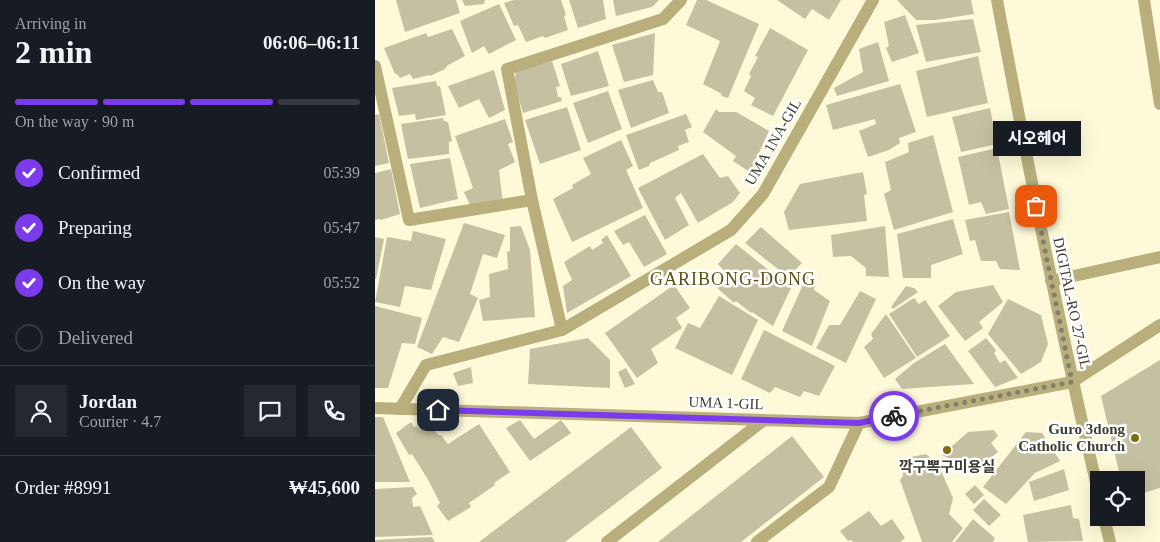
<!DOCTYPE html>
<meta charset="utf-8">
<style>
:root{--surface:#171b24;--page:#242831;--text:#f1f3f6;--muted:#9ea1a6;--line:#363941;--accent:#7c3aed}
body{margin:0;font-family:"Times New Roman","Noto Sans KR",serif;background:var(--page);color:var(--text);height:100vh;display:flex;flex-direction:column;font-size:19px;white-space:nowrap}
*{box-sizing:border-box;margin:0}
p{font-size:16px;color:var(--muted)}
.icon{flex:none;width:28px;height:28px;fill:none;stroke:currentColor;stroke-width:2;stroke-linecap:round;stroke-linejoin:round}
.map{position:relative;flex:1;overflow:hidden}
.drawer{display:flex;flex-direction:column;background:var(--surface);width:375px}
.drawer>*{flex:none}
.controls{position:absolute;left:715px;top:471px;display:grid;gap:10px}
.controls a{display:grid;place-items:center;width:55px;height:55px;border-radius:0px;background:var(--surface);box-shadow:0 5px 20px #0002;font-size:25px}
.pin{position:absolute;display:grid;place-items:center;width:42px;height:42px;color:#fff;margin:-21px;border-radius:10px;box-shadow:0 2px 8px #0006}
.courier{position:absolute;display:grid;place-items:center;width:50px;height:50px;margin:-25px;border:4px solid #7c3aed;border-radius:50%;background:#fff;color:#222;box-shadow:0 1px 6px #0007}
.bubble{position:absolute;height:35px;border-radius:0px;background:var(--surface);box-shadow:0 5px 20px #0002;font-size:16px;font-weight:800;line-height:35px;text-align:center}
.overview em{font-style:normal;font-weight:800}
.overview div{display:flex;flex-direction:column-reverse}
.overview{display:flex;align-items:center;justify-content:space-between;height:85px;padding:0 15px}
h1{font-size:32px;font-weight:800;line-height:38px}
.bar{display:grid;grid-template-columns:repeat(4,1fr);gap:8px 5px;align-content:center;height:60px;padding:0 15px}
.bar i{height:6px;border-radius:4px;background:var(--line)}
.bar .active{background:var(--accent)}
.bar p{grid-column:span 4}
.line{display:flex;align-items:center;gap:12px;padding:0 15px;border-top:1px solid var(--line)}
.line div{flex:1}
.round{display:grid;place-items:center;flex:none;width:52px;height:52px;border-radius:0px;background:var(--page)}
ol{padding:0 15px;list-style:none}
li{display:flex;align-items:center;gap:15px;height:55px}
li p{margin-inline-start:auto}
li .icon{padding:5px;border-radius:50%;background:var(--accent);color:#fff;stroke-width:4}
li:last-child{color:var(--muted)}
li i{width:28px;height:28px;border:2px solid var(--line);border-radius:50%}
main{display:flex;flex:1;min-height:0}
.map>svg:first-child{display:block}
.building{fill:#c5c0a1}
.lines{fill:none;stroke-linecap:round;stroke-linejoin:round}
.minor{stroke:#b8af7d;stroke-width:12}
.done{stroke:#827f6b;stroke-width:5;stroke-dasharray:0 9}
.route{stroke:#7c3aed;stroke-width:6}
.poi-dot{fill:#7e6e0c;stroke:#fff;stroke-width:2}
.labels{text-anchor:middle;stroke-width:5;stroke-linejoin:round;paint-order:stroke}
.street-label{font-size:15px;fill:#3f3d30;stroke:#fff}
.poi-label{font-size:15px;font-weight:bold;fill:#3f3d30;stroke:#fff;text-anchor:end}
.quarter-label{font-size:18px;letter-spacing:1px;fill:#5b5012;stroke:#fff}
</style>
<main>
<section class="drawer">
<div class="overview"><div><h1>2 min</h1><p>Arriving in</p></div><em>06:06–06:11</em></div>
<div class="bar"><i class="active"></i><i class="active"></i><i class="active"></i><i></i><p>On the way · 90 m</p></div>
<ol>
<li><svg class="icon" aria-label="check" viewBox="0 0 24 24"><path d="M5 12l5 5 9-10"/></svg>Confirmed<p>05:39</p></li>
<li><svg class="icon" aria-label="check" viewBox="0 0 24 24"><path d="M5 12l5 5 9-10"/></svg>Preparing<p>05:47</p></li>
<li><svg class="icon" aria-label="check" viewBox="0 0 24 24"><path d="M5 12l5 5 9-10"/></svg>On the way<p>05:52</p></li>
<li><i></i>Delivered</li>
</ol>
<div class="line" style="height:90px"><a class="round"><svg class="icon" aria-label="person" viewBox="0 0 24 24"><circle cx="12" cy="8" r="4"/><path d="M4 21q1-7 8-7t8 7"/></svg></a><div><b>Jordan</b><p>Courier · 4.7</p></div><a class="round"><svg class="icon" aria-label="chat" viewBox="0 0 24 24"><path d="M4 5h16v11H9l-5 4z"/></svg></a><a class="round"><svg class="icon" aria-label="phone" viewBox="0 0 24 24"><path d="M5 4h4l2 5-3 2q2 4 5 5l2-3 5 2v4C11 20 4 13 5 4z"/></svg></a></div>
<div class="line" style="height:65px"><div>Order #8991</div><b>₩45,600</b></div>
</section>
<div class="map">
<svg width="785" height="542" viewBox="0 0 785 542">
<rect width="100%" height="100%" fill="#fef9d8"/>
<path class="building" d="M21,0H81L85,13L30,32Z
M87,0H110L109,4L90,6Z
M139,0H186L191,15L189,16L193,30L170,38L168,36L151,42L143,25L139,26L129,3Z
M194,0H228L231,19L203,28Z
M238,0H284L277,7L241,16Z
M322,0H331L384,24L353,98L346,96L347,94L328,84L345,41L311,25Z
M402,0H466L454,20L437,9L430,19Z
M522,0H596L599,14L560,20H541Z
M124,4L141,40L114,54L109,46L97,53L85,21Z
M530,15L544,53L517,62L511,48L514,46L509,22Z
M598,19L606,52L551,62L541,25Z
M395,28L433,50L398,116L376,105L380,98L369,91L376,76L374,74L383,57L380,56Z
M77,29L90,56L73,65L70,69L55,76L54,75L38,79L35,74L25,78L22,74H20L9,48L51,33L53,37Z
M280,33L278,75L249,82L237,45Z
M503,42L514,81L462,96L459,88L488,72L484,49Z
M223,51L234,86L196,96L186,64Z
M603,56L613,103L552,117L541,71Z
M177,61L185,86L181,87L183,97H186L187,101L148,113L139,83L141,71Z
M119,70L130,110L114,118L104,99L84,108L73,86Z
M278,80L283,92H287L294,113L256,128L243,90Z
M61,81L62,86H65L71,115L41,120L40,114L24,116L17,88Z
M525,84L541,132L524,138L525,143L514,150L493,157L484,131L501,124L500,119L458,130L451,105Z
M233,91L247,129L213,143L198,103Z
M192,107L206,150L165,164L150,120Z
M615,108L622,144L586,152L577,117Z
M341,109L344,112H361L394,131L375,172L358,161L361,156L328,132Z
M4,114L14,163L0,166V115Z
M311,114L317,127L310,130L314,142L303,146L304,150L275,163L274,166L264,170L251,135Z
M68,118L69,121L73,122L77,141L74,142V154L33,159L26,124Z
M130,119L138,142L133,144L140,162L124,170L128,203L95,205L89,192L98,188L80,136Z
M558,135L578,212L519,230L509,194L516,190L510,162L534,152L533,143Z
M246,140L258,166L251,170L268,208L197,242L178,199L198,188L197,185L216,174L208,158Z
M622,148L634,209L611,214L606,202L594,205L583,157Z
M328,154L345,178L353,176L365,193L358,202L323,223L306,193L300,198L314,225L290,240L263,188Z
M75,158L83,199L45,208L35,164Z
M16,169L25,214L6,220L4,219L0,220V173Z
M488,172L492,194L489,195L492,221L414,230L409,212L425,184Z
M634,212L645,270L625,269L621,261H606L600,240L595,241L590,220Z
M270,215L292,254L269,267L254,242L248,245L239,231Z
M578,219L588,254L556,265V278H528L522,234Z
M89,223L130,235L122,258L108,254L95,294L103,298L84,342L68,337L57,354L42,347Z
M146,226L155,250L160,317L108,321L104,300L115,297L114,274L133,269L132,252L135,251V227Z
M510,226L514,277L491,276V268L476,256L458,257L456,235Z
M386,227L427,263L413,277L370,243Z
M38,231L71,239L56,290L30,286L25,307L0,302L12,237L36,241Z
M232,235L256,276L192,313L188,286L197,280L189,262L215,246L217,250L228,243L226,240Z
M0,237L9,239L1,279H0Z
M361,244L416,288L398,326L377,312L376,313L361,301L359,303L340,286L351,273L343,264Z
M432,276L441,281L439,290L455,301L437,346L407,331Z
M299,285L315,308L301,318L307,328L276,349L283,363L262,378L230,333Z
M618,285L628,302L604,322L608,328L590,341L563,306L581,292Z
M531,286L539,288L543,292L518,309L516,307Z
M485,291L501,299L471,363L441,348L454,325H465Z
M344,296L383,320L357,375L300,348L313,323L325,328Z
M539,298L544,304L550,300L575,336L542,357L514,314Z
M633,299L666,315L673,344L666,362L646,374L613,334Z
M0,306L47,318L40,344L27,343L13,388H0Z
M511,314L541,358L509,378L489,347L498,339L496,334Z
M389,330L460,366L444,396L429,391L425,397L400,387L395,393L366,379Z
M213,338L235,360V388L153,384L155,349Z
M611,338L621,350L619,353L625,363L630,360L643,378L620,387L593,351Z
M570,344L599,384L527,389L520,379L539,363Z
M785,360V488L761,495V480H746L726,396Z
M96,367L98,383L83,386L78,373Z
M251,368L260,384L250,388L243,372Z
M0,417H8L35,482H0Z
M145,420L159,439L186,420L196,433L155,461L131,428Z
M36,422L39,427L42,426L44,429L54,423L63,435H66L73,444L104,424L135,472L119,483L120,485L94,503L96,507L73,521L62,506L65,503L52,478L37,454L34,455L21,433Z
M256,427L287,468L190,542H104Z
M619,430L623,436L616,443L623,452L599,471L567,455L593,432Z
M651,432L667,433L685,461L660,473L631,504L608,487Z
M417,436L449,477L366,542H283Z
M551,454L563,464L578,498L574,514L588,528L577,542H547L525,480L528,476L525,459Z
M689,469L694,490L659,501L654,482Z
M600,485L609,495L599,504L590,494Z
M38,487L42,494L37,498L38,507L45,506L58,535L0,537V489Z
M609,499L626,515L614,526L598,510Z
M696,505L698,518L704,519L708,541L653,542L648,515Z
M494,511L506,526L517,519L530,538L525,542H478L476,540L473,541L465,531Z
M598,519L620,538L618,542H580Z
M57,537L60,542H0V540Z"/>
<g class="lines">
<path class="minor" d="M622,0C653,165 685,331 724,495
M769,0L785,104
M0,66L34,220L157,200
M676,281L785,257
M187,330L157,200L132,69L288,19L306,0
M0,408L484,423L697,382L785,325
M25,409L51,365L187,330L356,230L388,194L498,0
M729,518L735,542
M232,542L389,420
M382,542L454,487L484,423"/>
</g>
<g class="lines">
<path class="done" d="M519,416L697,382L661,206"/>
<path class="route" d="M63,410L484,423L519,416"/>
</g>
<g class="poi-dot">
<circle cx="760" cy="438" r="5"/>
<circle cx="572" cy="450" r="5"/>
</g>
<g class="labels">
<g class="street-label">
<text transform="translate(398 142) rotate(-60)" y="5">UMA 1NA-GIL</text>
<text transform="translate(697 303) rotate(78)" y="5">DIGITAL-RO 27-GIL</text>
<text transform="translate(351 403) rotate(2)" y="5">UMA 1-GIL</text>
</g>
<g class="poi-label">
<text x="750" y="434">Guro 3dong<tspan x="750" dy="17">Catholic Church</tspan></text>
<text x="572" y="472" text-anchor="middle">깍구뽁구미용실</text>
</g>
<g class="quarter-label">
<text x="358" y="285">GARIBONG-DONG</text>
</g>
</g>
</svg>
<div class="controls">
<a><svg class="icon" aria-label="locate" viewBox="0 0 24 24"><circle cx="12" cy="12" r="6"/><path d="M12 2v4M12 18v4M2 12h4M18 12h4"/></svg></a>
</div>
<div class="pin" style="left:661px;top:206px;background:#ea580c"><svg class="icon" aria-label="bag" viewBox="0 0 24 24"><path d="M5 8h14l-1 12H6zM9 8a3 3 0 0 1 6 0"/></svg></div>
<div class="pin" style="left:63px;top:410px;background:#1f2937"><svg class="icon" aria-label="home" viewBox="0 0 24 24"><path d="M3 11l9-7 9 7M6 9v11h12V9"/></svg></div>
<div class="courier" style="left:519px;top:416px"><svg class="icon" aria-label="bike" viewBox="0 0 24 24"><circle cx="6" cy="16" r="4"/><circle cx="18" cy="16" r="4"/><path d="M6 16l4-8h5l3 8M10 8l3 8H6M13 5h3"/></svg></div>
<div class="bubble" style="left:618px;top:121px;width:88px">시오헤어</div>
</div>
</main>
